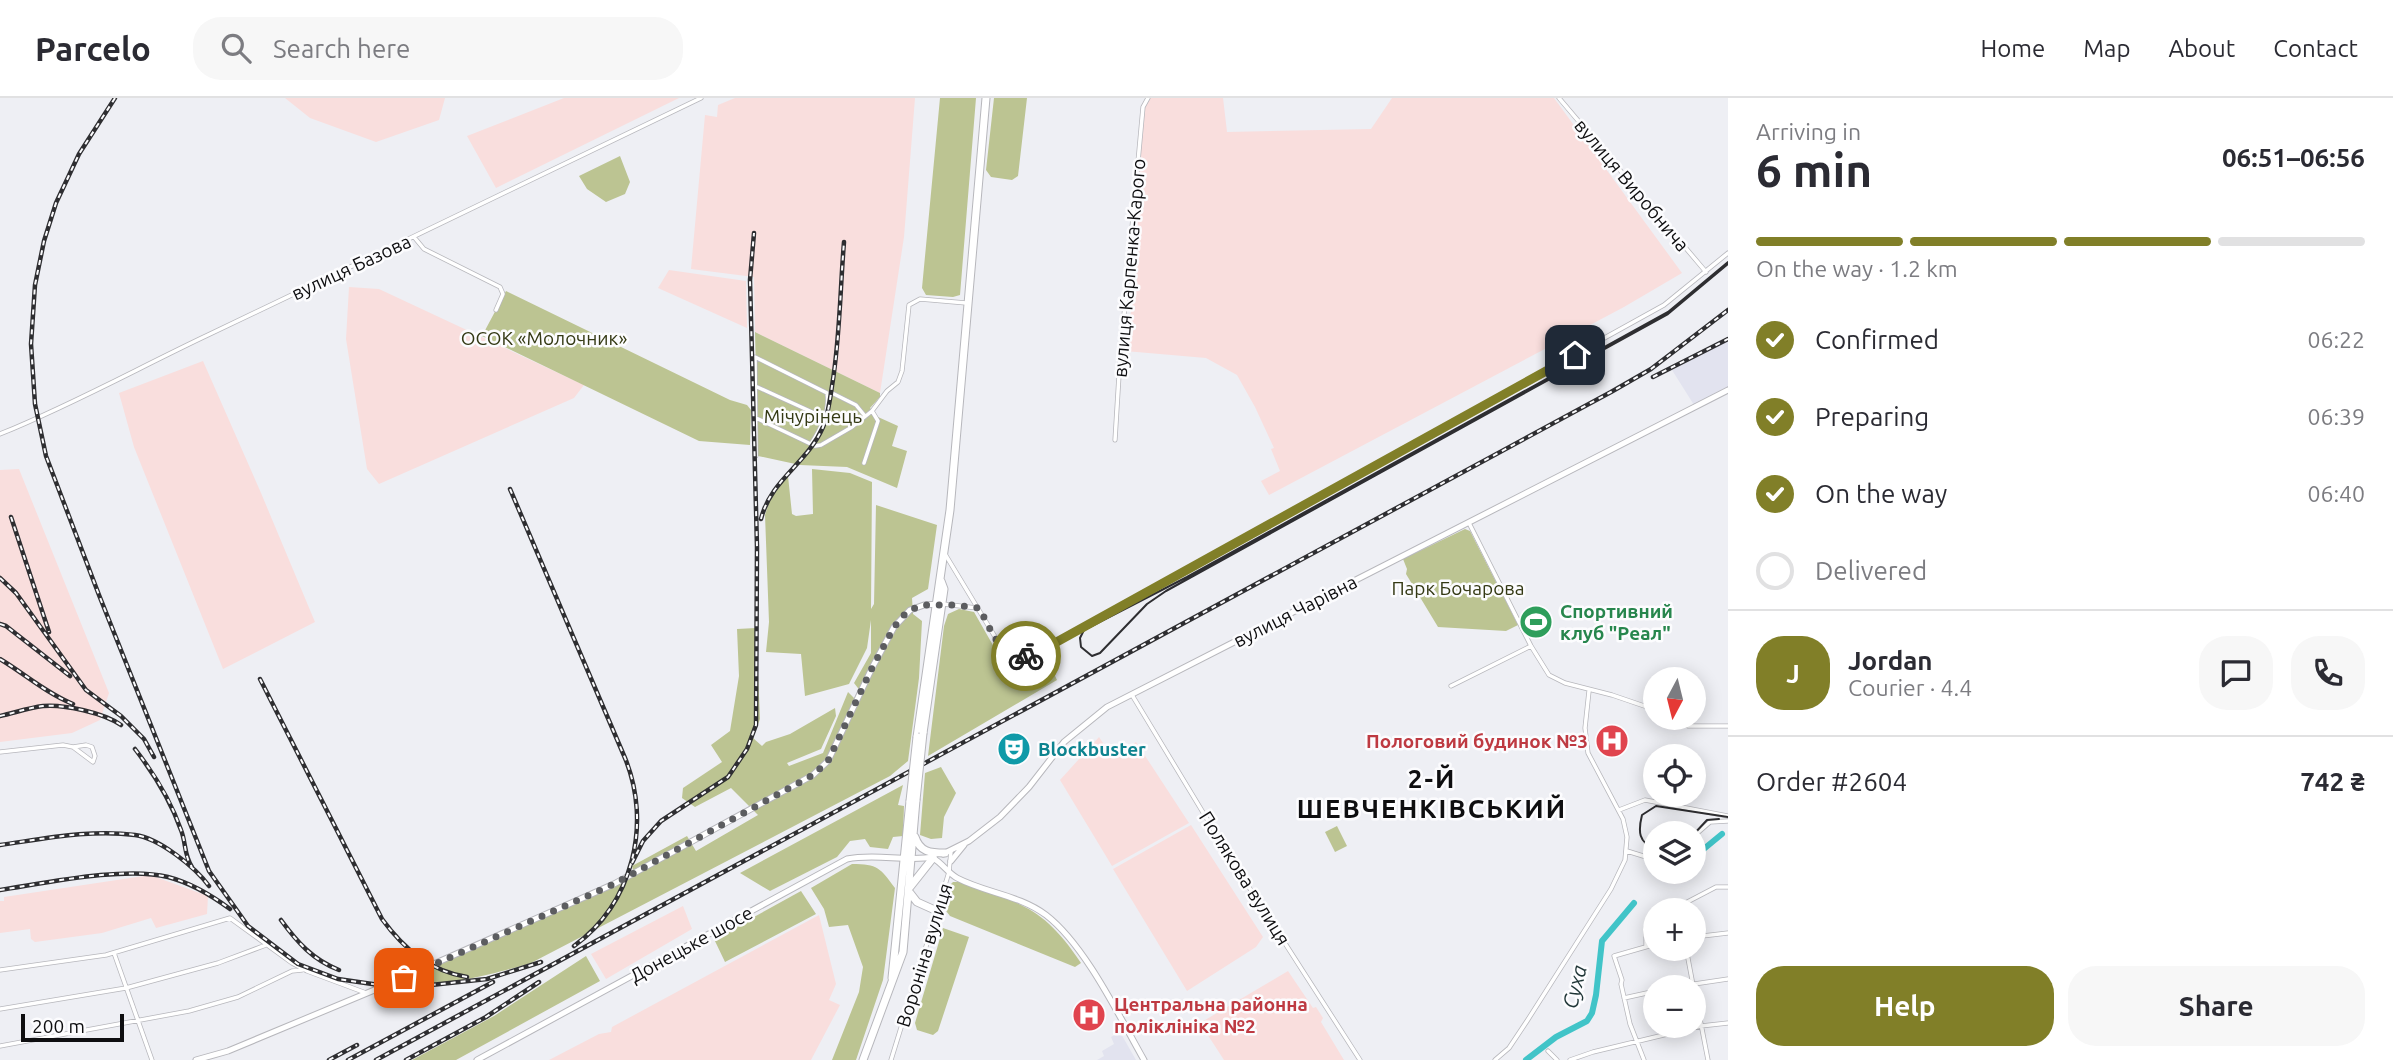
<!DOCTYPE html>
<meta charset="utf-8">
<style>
:root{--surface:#fff;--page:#f7f7f7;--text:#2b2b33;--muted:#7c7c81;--line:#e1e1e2;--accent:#817f28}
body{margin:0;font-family:Ubuntu,sans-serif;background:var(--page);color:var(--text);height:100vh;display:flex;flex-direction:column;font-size:26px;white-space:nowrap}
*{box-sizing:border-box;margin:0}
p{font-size:23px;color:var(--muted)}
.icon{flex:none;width:38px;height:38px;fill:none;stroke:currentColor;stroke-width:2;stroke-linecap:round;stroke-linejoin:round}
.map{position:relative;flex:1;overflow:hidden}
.details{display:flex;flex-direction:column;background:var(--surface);width:665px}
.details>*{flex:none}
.needle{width:46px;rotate:187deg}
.tools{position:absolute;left:1643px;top:569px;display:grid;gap:14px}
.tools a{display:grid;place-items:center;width:63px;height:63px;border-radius:50%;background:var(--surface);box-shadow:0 4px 18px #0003;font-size:35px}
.scale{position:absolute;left:21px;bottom:18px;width:103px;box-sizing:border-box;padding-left:7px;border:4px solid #0e0e10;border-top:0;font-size:19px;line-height:24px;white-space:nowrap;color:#0e0e10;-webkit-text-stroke:5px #fcfcfe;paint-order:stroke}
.pin{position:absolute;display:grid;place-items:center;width:60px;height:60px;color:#fff;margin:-30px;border-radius:14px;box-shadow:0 4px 10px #0006}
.courier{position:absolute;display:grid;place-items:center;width:70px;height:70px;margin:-35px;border:5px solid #817f28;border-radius:50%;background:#fff;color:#222;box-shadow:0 2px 9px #0007}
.headline em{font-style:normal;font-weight:700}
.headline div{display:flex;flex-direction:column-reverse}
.headline{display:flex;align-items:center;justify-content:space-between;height:119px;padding:0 28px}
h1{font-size:46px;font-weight:700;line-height:52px}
.bar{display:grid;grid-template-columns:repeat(4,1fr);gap:10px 7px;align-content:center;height:84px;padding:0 28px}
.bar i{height:9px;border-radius:5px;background:var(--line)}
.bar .active{background:var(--accent)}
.bar p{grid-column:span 4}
.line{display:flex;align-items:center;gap:18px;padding:0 28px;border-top:2px solid var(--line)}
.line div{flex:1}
.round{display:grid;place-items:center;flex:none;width:74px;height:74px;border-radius:28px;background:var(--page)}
ol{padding:0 28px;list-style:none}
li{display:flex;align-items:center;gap:21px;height:77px}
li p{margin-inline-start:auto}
li .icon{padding:7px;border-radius:50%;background:var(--accent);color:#fff;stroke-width:4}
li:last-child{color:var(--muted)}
li i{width:38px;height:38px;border:4px solid var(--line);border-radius:50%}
.cta{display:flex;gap:14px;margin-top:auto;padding:14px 28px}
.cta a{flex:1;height:80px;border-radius:28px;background:var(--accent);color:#fff;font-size:28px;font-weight:700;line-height:80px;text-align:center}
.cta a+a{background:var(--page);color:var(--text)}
header{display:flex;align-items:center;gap:42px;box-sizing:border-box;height:98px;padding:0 35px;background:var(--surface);border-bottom:2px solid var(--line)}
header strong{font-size:33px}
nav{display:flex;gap:38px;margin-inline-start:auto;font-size:24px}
.search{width:490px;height:63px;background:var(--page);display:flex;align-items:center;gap:18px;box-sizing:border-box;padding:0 24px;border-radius:28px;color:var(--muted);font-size:26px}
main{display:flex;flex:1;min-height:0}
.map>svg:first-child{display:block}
.built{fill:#e2e3ef}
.industrial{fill:#f9dedd}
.green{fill:#bcc492}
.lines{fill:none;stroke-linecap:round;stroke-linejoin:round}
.river{stroke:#41c4c8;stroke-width:6}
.minor-casing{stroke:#b7b7bc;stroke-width:5}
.major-casing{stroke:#b7b7bc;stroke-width:7}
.highway-casing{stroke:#b7b7bc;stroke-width:9}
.minor{stroke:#fff;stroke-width:3.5}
.major{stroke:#fff;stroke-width:5}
.highway{stroke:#fff;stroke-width:7}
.tram{stroke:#2e2e31;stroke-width:2}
.rail-casing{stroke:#2e2e31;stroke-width:4.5}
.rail{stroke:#fcfcfe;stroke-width:2;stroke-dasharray:5;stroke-linecap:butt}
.highway-bridge-casing{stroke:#b7b7bc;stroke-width:9;stroke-linecap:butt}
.highway-bridge{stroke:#fff;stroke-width:7}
.done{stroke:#5c5d60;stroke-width:7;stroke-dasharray:0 12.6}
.route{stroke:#817f28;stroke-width:9}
.labels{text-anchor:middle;stroke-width:5;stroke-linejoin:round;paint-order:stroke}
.street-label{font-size:19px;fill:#0e0e10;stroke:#fcfcfe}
.park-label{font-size:19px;fill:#343914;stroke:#fcfcfe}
.leisure-label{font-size:19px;font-weight:bold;fill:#27864d;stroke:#fcfcfe;text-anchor:start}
.health-label{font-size:19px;font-weight:bold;fill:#be3a42;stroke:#fcfcfe;text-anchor:end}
.culture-label{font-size:19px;font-weight:bold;fill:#0d838f;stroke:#fcfcfe;text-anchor:start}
.water-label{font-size:21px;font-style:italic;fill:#1f3536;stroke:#fcfcfe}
.district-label{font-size:26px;font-weight:bold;letter-spacing:2px;fill:#0e0e10;stroke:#fcfcfe}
</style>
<header>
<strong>Parcelo</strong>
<div class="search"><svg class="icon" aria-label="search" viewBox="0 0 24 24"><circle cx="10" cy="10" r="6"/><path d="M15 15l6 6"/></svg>Search here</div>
<nav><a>Home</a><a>Map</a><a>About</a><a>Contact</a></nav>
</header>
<main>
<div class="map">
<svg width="1728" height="962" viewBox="0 0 1728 962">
<rect width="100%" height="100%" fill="#eeeff4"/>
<path class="built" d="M1728,243V289L1694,307L1672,272Z
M1120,934L1136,962H1097L1104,958L1102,953L1114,946L1111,939Z"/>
<path class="industrial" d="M285,0H445L439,22L376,44L310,20Z
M564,0H679L496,90L467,38Z
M735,0H915L904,139L880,295L755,234L754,179L691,171L705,17L717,19L718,7Z
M1149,0H1223L1227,34L1371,31L1392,0H1554L1682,175L1624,209L1269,397L1261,383L1280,373L1271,351L1274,350L1255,309L1237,277L1206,260L1125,253L1131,213L1134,96L1142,13Z
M669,172L746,183L747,230L658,190Z
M349,189L379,191L584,287L574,300L379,386L367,371L346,241Z
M203,263L261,395L315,524L223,571L134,349L119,295Z
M19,371L109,595L100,622L72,635L0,644V372Z
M1099,639L1113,660L1136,644L1189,725L1112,768L1060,682Z
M1191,727L1263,839L1256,849L1187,893L1113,771Z
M150,777L208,798L207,816L156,830L151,820L102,835L35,844L31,841L30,831L0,835V803H4V799Z
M683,808L692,831L606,881L591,856Z
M819,817L836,886L829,902L840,907L811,962H549L599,936L611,934L612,929Z
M1288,873L1313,910L1316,909L1323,920L1321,924L1344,962H1224L1200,925Z"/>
<path class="green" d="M940,0H976L960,197L953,199L926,197L922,190Z
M994,0H1027L1018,78L1012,82L991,79L986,72Z
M620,58L630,84L625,96L606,104L587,91L579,78Z
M506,193L730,302L747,307L751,312L750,347L699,343L482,238Z
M755,234L880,295V299L870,310L878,319L898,328L892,348L907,353L897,390L847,369L800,367L758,358Z
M812,371L850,375L872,384L871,511L874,506L876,407L937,427L928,491L912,500L913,516L922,523L919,580L908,663L890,678L531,865C505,873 429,894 405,883L419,873L634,776L632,768L687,738L696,753L758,717L731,690L695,709L682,700L683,690L722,664L711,647L730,633L739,578L737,531L756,530L760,621L753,640L762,648L766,644L790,636L835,610L836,618L821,651L787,665L789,668L823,655L848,594L856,602L861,594L854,585L871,555V522L867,550L849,586L805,598L801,556L766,554L769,524L765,417L771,398L788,378L792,416L796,418L813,416Z
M1465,431L1470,433L1518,527L1506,533L1438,529L1406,476L1407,471L1403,461Z
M959,511L974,514L998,556L1018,565L1045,557L1057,582L928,658L944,528L948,516Z
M941,669L956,695L944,719L942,740L931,741L920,737L925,675Z
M903,687L898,707L904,708L903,738L893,739L888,751L870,749L865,741L850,743L837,759L770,793L740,775Z
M1337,728L1347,748L1335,754L1325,734Z
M852,766C878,766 880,770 895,790L883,882L856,962H832L859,894L863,869L848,827L829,829L824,811L811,790Z
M953,784H960C1021,805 1044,809 1081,865L1075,869L950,818L943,809L949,788Z
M801,793L816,816L725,864L714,841Z
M943,830L969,839L938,933L933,937L917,932L915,925Z
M586,858L600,883L456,962H412L494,918Z"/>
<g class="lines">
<path class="river" d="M1694,759L1722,736
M1670,775L1672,774
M1526,962L1556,939L1587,923L1592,915L1596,897L1602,843L1634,805"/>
<defs>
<path id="minor" d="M1559,0L1706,174
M414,139L424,151L500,189L503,196L496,212
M755,288L823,319
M832,295L856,307L865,318
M756,320L815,348L821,347L852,329L872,313L887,293L898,284L902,273L909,207L920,201L966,205
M0,336C72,307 140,269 210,236C374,158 537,79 701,0
M1115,342L1120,261L1143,9L1148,0
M756,358L755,259L827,295C830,312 821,331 811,346
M864,365L878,323L872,313
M1469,425L1531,548L1549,577L1565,585L1612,597L1656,612
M945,456L1003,552L1015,559L1036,555L1664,207L1728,155
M943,506L977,510
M1451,588L1531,548
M1132,597L1236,769L1360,962
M1668,620L1688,628H1728
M0,654L63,647L73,649L93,664L95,658L92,649L86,647L73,649
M1619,712L1645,702L1728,718
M1694,738L1710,724L1728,723
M1627,753L1656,762
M1672,812L1716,789H1728
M1694,839L1728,835
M1646,848V829L1656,822
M1686,850L1693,887
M114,855L152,962
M0,872L106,857L230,820L292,865L307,873L366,895
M1674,889L1728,881
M1694,890L1708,962
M1624,900L1656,893
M0,911L126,890L218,865L266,847
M0,948L189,913L238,899L292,873L302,872
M1548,953L1557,962
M891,962L949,774L951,753
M1495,962L1509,950L1527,923L1611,791L1625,762L1627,739L1623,721L1588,655L1585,630L1589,593
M1570,962L1593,954L1701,928L1728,925
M1644,962L1630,926L1621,886L1622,882L1614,858L1656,846"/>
<path id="major" d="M943,756L969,743L1000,719L1029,689L1064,644L1107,609L1728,292
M933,760C942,765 948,775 957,780C986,795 1019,797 1046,817C1085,847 1119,918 1144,962
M951,763L964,747
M196,962L228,953L384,888L614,786L813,677L828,663L872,570L894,529L910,512L924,507L939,506
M477,962L847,761C876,755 904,764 934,759"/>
<path id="highway" d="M923,635L944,491L941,483
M917,639L950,412L986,0
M915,739C920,754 930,755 945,755
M910,789L933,760
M910,795L917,804L937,813
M892,880L910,703
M863,962L903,854L916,702"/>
</defs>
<use href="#minor" class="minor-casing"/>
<use href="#major" class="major-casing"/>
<use href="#highway" class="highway-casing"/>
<use href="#minor" class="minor"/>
<use href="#major" class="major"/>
<use href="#highway" class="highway"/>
<path class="tram" d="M1728,164L1668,214L1187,479L1084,532L1080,540L1081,549L1092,558L1100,555L1147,506L1166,493L1668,216L1728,166
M1694,736L1707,722L1719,721
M1656,751C1638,745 1638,733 1642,717L1656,708L1728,719"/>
<defs>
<path id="rail" d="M115,0L79,56L56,105L44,143L35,187L31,246L35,306L46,358L99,497L209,773L248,828L298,866L338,881L386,888L431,887L487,881L541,864
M1653,279L1728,241
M510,391L625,660C652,726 633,805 574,848
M11,419L49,534
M761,421C771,381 807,366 823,329C828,317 830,302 832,288C840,240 840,192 844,144
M0,480L16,495L86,592L121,618L144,641L154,659
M0,526L6,528L70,578
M0,561C25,576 46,595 73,606
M260,581L382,821C404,851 430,873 467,879
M0,618C14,615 28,610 43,608C64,606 104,615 121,627
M135,651C155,677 170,701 181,732C186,744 184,758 192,769
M0,747C43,741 91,731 135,737C159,740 195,769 209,788
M632,765L643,743L661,723L728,679L747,651L756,627L757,449L750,182L754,135
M0,792C46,785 125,768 168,779C191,785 211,797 230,811
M281,822C297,844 313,862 339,872
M329,962L357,947
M348,962L493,884
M376,962L1611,294L1651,271L1728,212
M406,962L486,919L539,884"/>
</defs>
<use href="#rail" class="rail-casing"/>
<use href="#rail" class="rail"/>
<defs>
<path id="highway-bridge" d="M916,702L923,635
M910,703L917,639"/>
</defs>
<use href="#highway-bridge" class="highway-bridge-casing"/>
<use href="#highway-bridge" class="highway-bridge"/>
</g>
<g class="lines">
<path class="done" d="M404,880L614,786L813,677L828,663L872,570L894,529L905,516L910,512L924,507H955L979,510C991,530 999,561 1026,558"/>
<path class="route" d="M1026,558L1053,546L1575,257"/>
</g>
<defs>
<symbol id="stadium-disc" viewBox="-11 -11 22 22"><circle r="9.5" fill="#2e9e5b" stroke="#fcfcfe"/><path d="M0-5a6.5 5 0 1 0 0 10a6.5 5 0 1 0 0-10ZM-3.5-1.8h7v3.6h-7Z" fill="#fff"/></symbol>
<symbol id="hospital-disc" viewBox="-11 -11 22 22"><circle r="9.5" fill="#e0444e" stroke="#fcfcfe"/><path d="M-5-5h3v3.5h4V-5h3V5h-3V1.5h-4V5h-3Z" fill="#fff"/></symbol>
<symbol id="theatre-disc" viewBox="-11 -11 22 22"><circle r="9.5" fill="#0f9aa8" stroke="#fcfcfe"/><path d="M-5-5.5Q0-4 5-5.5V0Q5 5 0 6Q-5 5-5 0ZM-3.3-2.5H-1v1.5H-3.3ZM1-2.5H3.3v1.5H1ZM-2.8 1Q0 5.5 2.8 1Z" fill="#fff"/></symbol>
</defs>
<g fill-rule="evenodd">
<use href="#stadium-disc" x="1517" y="505" width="38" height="38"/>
<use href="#hospital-disc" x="1593" y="624" width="38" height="38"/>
<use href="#theatre-disc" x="995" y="632" width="38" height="38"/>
<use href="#hospital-disc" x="1070" y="898" width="38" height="38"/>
</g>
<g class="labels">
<g class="street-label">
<text transform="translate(1632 87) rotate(50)" y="7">вулиця Виробнича</text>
<text transform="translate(351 169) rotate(-25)" y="7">вулиця Базова</text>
<text transform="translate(1129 170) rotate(-85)" y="7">вулиця Карпенка-Карого</text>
<text transform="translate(1295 513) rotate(-27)" y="7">вулиця Чарівна</text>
<text transform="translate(1245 780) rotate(58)" y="7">Полякова вулиця</text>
<text transform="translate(691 846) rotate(-29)" y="7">Донецьке шосе</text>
<text transform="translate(924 857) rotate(-73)" y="7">Вороніна вулиця</text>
</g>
<g class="park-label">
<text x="544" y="247">ОСОК «Молочник»</text>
<text x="813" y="325">Мічурінець</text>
<text x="1458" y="497">Парк Бочарова</text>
</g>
<g class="leisure-label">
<text x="1560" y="520">Спортивний<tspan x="1560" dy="22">клуб "Реал"</tspan></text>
</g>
<g class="health-label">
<text x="1588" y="650">Пологовий будинок №3</text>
<text x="1114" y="913" text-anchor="start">Центральна районна<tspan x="1114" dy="22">поліклініка №2</tspan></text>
</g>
<g class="culture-label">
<text x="1038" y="658">Blockbuster</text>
</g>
<g class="water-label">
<text transform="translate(1575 889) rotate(-76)" y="7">Суха</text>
</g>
<g class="district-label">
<text x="1432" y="690">2-Й<tspan x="1432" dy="30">ШЕВЧЕНКІВСЬКИЙ</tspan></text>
</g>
</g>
</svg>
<div class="tools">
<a><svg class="needle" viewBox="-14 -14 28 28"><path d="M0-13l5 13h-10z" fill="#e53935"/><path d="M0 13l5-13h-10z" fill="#7c7c81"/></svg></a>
<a><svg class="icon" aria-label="locate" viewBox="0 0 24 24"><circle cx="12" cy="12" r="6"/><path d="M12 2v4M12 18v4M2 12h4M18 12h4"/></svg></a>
<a><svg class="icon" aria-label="layers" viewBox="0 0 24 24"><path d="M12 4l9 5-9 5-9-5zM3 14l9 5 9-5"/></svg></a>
<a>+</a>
<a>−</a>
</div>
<div class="scale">200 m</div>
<div class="pin" style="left:404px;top:880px;background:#ea580c"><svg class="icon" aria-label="bag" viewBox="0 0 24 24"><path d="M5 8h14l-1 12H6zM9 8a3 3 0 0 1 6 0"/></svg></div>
<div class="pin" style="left:1575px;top:257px;background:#1f2937"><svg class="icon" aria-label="home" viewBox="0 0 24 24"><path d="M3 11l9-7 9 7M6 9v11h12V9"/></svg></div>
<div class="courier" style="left:1026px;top:558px"><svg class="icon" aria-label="bike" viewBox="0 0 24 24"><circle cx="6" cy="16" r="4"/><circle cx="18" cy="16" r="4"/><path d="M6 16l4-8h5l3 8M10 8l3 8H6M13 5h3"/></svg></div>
</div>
<section class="details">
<div class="headline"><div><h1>6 min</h1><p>Arriving in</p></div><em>06:51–06:56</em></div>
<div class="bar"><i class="active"></i><i class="active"></i><i class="active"></i><i></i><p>On the way · 1.2 km</p></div>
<ol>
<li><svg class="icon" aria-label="check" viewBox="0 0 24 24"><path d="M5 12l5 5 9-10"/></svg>Confirmed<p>06:22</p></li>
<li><svg class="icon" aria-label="check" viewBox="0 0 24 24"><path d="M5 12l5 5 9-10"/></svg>Preparing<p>06:39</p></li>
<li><svg class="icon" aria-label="check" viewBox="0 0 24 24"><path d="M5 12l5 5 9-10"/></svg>On the way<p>06:40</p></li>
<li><i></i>Delivered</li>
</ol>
<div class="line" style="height:126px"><b class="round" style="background:var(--accent);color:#fff">J</b><div><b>Jordan</b><p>Courier · 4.4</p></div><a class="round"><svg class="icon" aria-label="chat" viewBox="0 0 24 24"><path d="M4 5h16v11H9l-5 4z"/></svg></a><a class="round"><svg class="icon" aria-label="phone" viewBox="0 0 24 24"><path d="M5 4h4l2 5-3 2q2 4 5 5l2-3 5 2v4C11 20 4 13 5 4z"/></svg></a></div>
<div class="line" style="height:91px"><div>Order #2604</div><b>742 ₴</b></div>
<div class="cta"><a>Help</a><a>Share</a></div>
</section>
</main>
